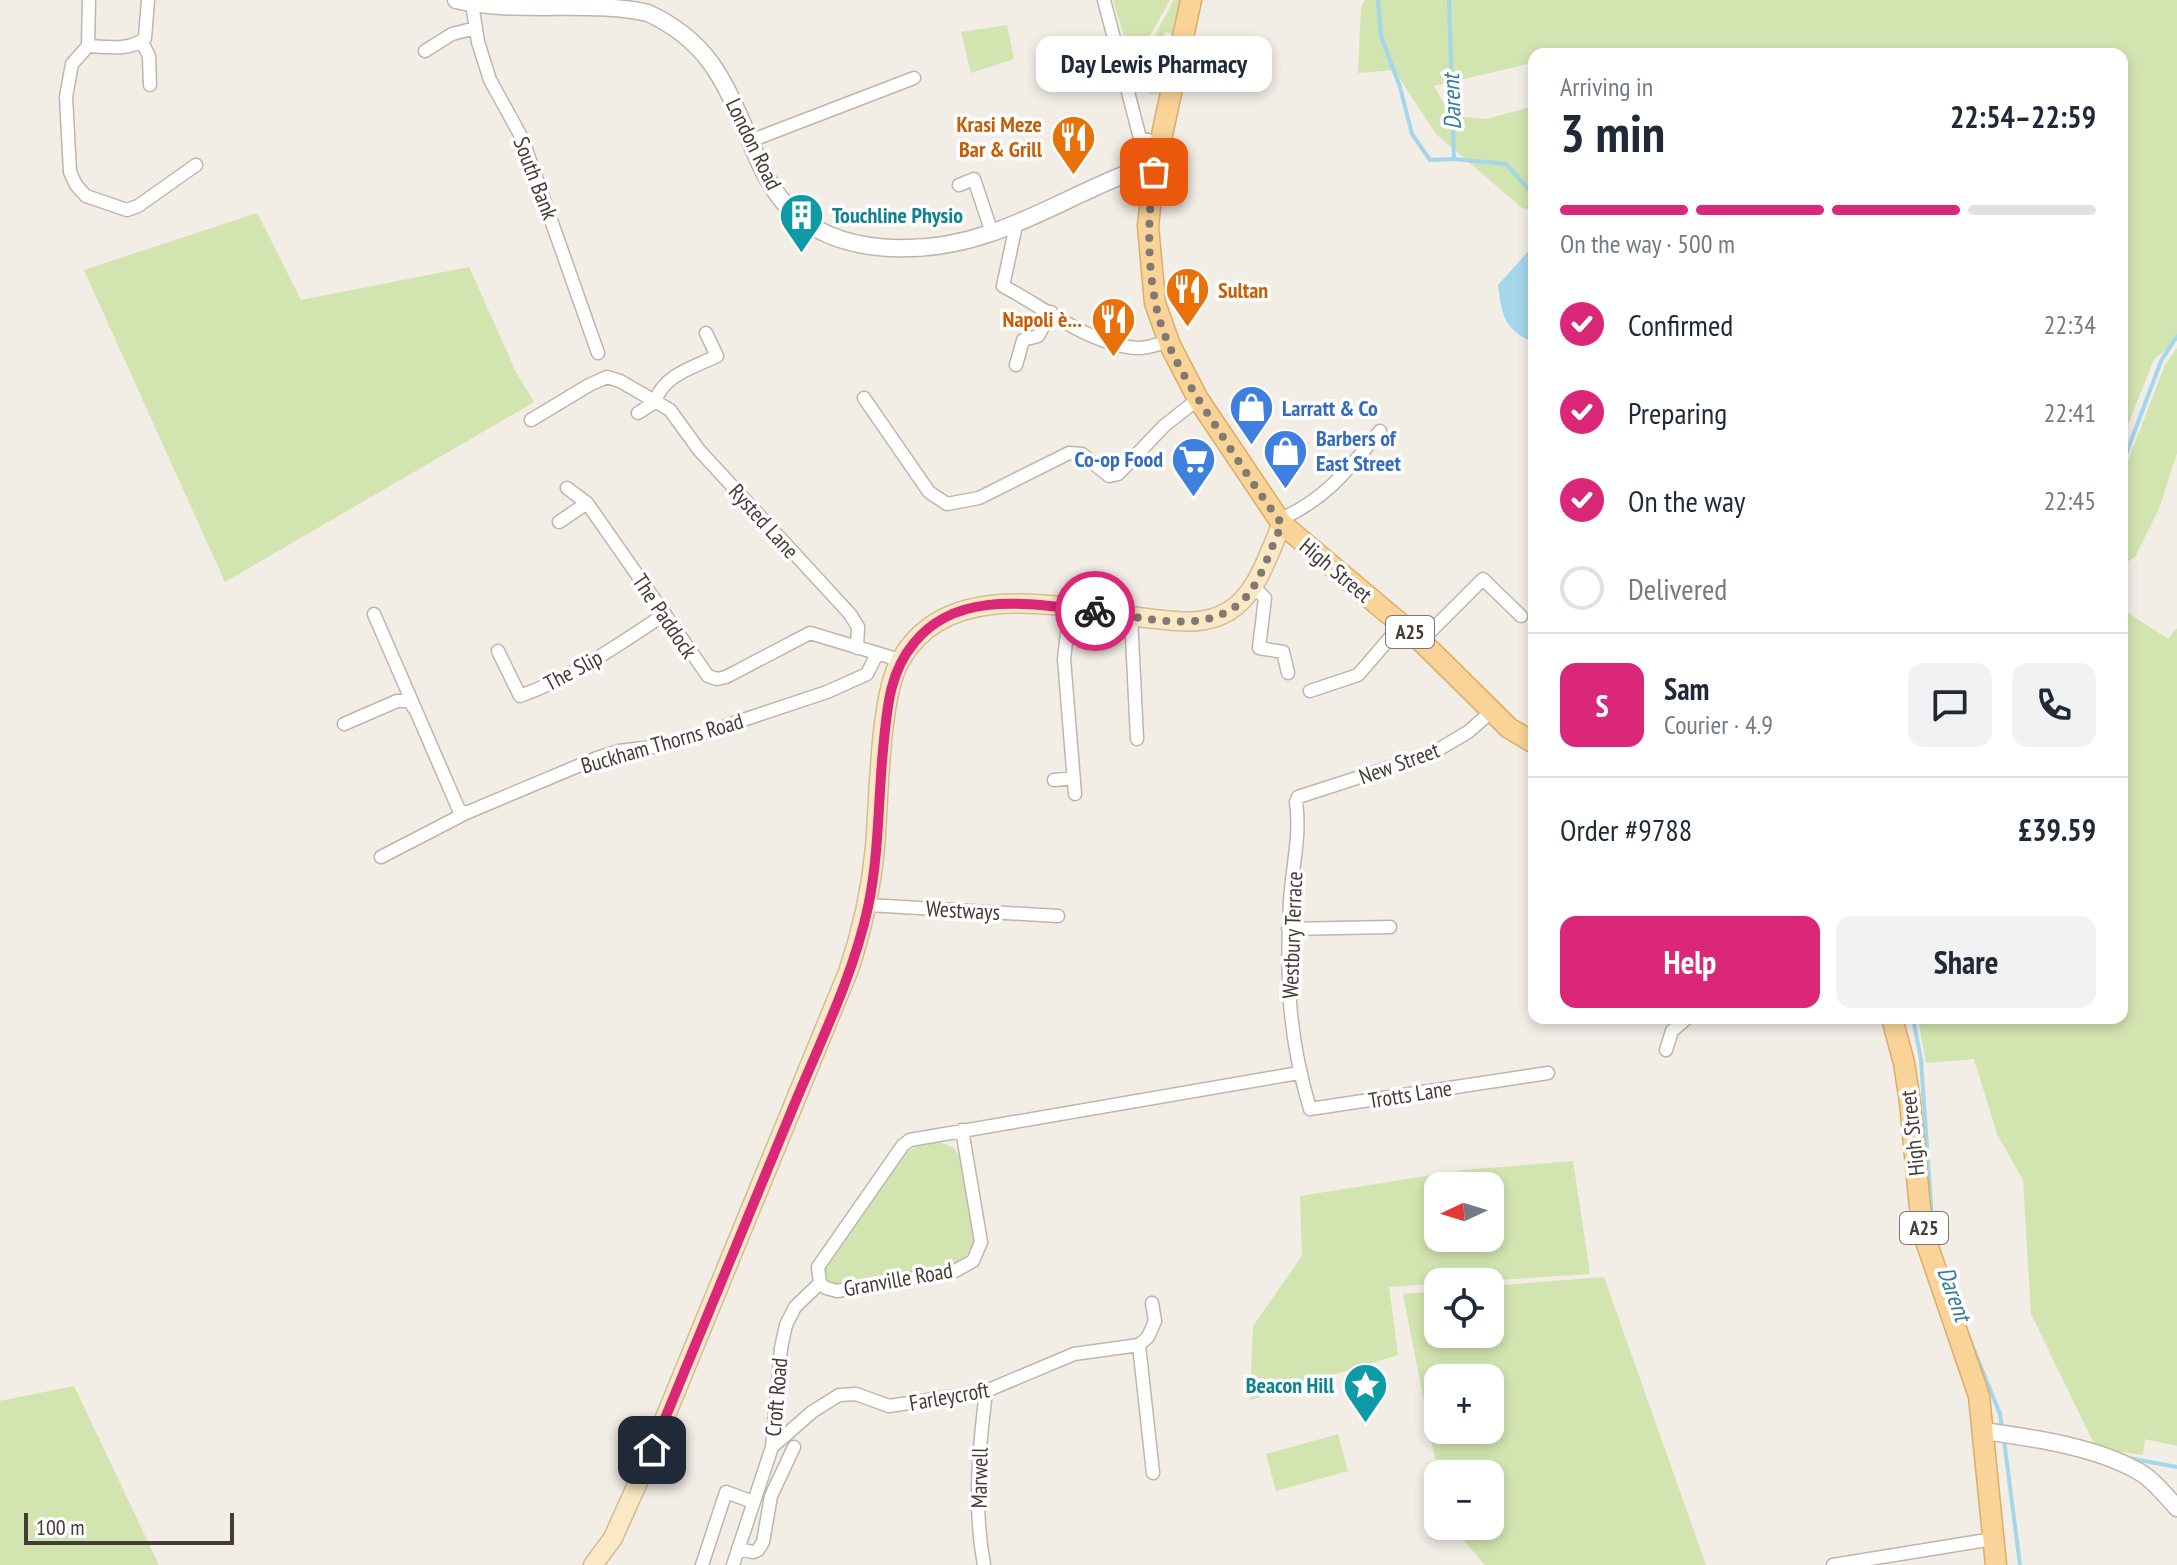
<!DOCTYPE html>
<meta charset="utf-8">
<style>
:root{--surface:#fff;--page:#f2f2f3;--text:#1f2937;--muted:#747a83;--line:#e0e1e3;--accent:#db2777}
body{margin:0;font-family:"PT Sans Narrow",sans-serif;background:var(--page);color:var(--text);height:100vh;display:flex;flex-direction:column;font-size:30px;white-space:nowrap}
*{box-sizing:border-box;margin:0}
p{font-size:26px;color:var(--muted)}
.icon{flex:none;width:44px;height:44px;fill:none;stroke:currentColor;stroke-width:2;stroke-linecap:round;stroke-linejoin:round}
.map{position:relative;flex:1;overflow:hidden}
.sheet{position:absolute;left:1528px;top:48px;width:600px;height:976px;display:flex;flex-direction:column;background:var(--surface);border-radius:16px;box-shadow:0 4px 12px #0003}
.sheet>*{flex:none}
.needle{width:52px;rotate:266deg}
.fabs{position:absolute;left:1424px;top:1172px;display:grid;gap:16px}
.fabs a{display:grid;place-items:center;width:80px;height:80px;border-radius:16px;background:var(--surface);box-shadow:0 4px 12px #0003;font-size:40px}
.scale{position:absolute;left:24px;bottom:20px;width:210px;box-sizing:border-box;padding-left:8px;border:4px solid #443c35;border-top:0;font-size:22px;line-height:28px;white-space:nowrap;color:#443c35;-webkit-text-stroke:6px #fff;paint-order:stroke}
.pin{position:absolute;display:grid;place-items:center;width:68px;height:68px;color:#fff;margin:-34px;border-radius:16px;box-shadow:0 4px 12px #0006}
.courier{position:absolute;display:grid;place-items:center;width:80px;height:80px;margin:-40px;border:6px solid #db2777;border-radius:50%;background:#fff;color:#222;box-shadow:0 2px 10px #0007}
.bubble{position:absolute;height:56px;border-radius:16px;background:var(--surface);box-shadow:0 4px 12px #0003;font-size:26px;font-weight:600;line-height:56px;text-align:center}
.headline em{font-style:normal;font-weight:600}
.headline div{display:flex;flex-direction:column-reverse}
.headline{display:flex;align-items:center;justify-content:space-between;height:136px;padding:0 32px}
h1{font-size:52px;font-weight:600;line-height:60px}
.bar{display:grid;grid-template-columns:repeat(4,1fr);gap:12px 8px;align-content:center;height:96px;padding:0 32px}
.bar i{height:10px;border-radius:6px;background:var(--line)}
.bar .on{background:var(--accent)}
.bar p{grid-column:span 4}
.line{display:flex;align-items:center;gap:20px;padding:0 32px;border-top:2px solid var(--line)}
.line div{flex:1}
.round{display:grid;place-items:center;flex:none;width:84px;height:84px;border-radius:16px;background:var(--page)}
ol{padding:0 32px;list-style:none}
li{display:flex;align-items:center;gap:24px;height:88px}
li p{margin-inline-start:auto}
li .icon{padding:8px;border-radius:50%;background:var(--accent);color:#fff;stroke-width:4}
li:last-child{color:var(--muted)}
li i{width:44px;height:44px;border:4px solid var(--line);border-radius:50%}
.action{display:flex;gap:16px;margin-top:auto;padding:16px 32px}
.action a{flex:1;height:92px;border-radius:16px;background:var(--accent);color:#fff;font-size:32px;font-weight:600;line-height:92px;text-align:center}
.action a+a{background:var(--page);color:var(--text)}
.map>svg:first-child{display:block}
.green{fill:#d2e4b0;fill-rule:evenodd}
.water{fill:#a4d6ec}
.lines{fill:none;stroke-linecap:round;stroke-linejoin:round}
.stream{stroke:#a4d6ec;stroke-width:4}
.minor-casing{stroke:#bfb6ab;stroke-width:15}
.tertiary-casing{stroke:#bfb6ab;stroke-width:19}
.secondary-casing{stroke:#d2bd99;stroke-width:21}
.primary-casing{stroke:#ddad68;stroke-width:23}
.minor{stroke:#fff;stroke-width:12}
.tertiary{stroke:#fff;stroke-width:16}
.secondary{stroke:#fbe9c5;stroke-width:18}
.primary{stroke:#f9d397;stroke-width:20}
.done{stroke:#817a73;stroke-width:8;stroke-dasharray:0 14.4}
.route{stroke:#db2777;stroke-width:10}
.labels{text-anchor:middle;stroke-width:7;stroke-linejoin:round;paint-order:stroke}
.shield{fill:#fff;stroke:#7c7672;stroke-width:2}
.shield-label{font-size:20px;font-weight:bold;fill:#443c35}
.food-label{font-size:22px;font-weight:bold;fill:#c56008;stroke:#fff;text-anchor:end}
.street-label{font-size:22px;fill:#443c35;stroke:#fff}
.culture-label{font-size:22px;font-weight:bold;fill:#0d838f;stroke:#fff;text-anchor:start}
.shop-label{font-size:22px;font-weight:bold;fill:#366cbe;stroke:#fff;text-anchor:start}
.water-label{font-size:24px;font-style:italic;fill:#327ea1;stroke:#fff}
</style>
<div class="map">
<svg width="2177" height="1565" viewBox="0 0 2177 1565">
<rect width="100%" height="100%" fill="#f2ede5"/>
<path class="green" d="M1113,0H1170L1133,66Z
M1174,0H1180L1172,34L1165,32L1164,38L1171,40L1163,94H1149V87L1142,82L1138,83L1136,70Z
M1365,0H2177V341L2154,359L2122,440V54H1534V73L1528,64L1434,86L1451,116L1486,119L1534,106V211L1522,208L1436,134L1394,70L1358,73L1361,8Z
M1007,25L1014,59L971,73L961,32Z
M257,213L301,300L469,267L516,372L534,402L225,582L84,270Z
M2177,348V453L2159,509L2135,557L2122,565V476L2165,365Z
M2122,609L2168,639L2177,628V1446L2145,1439L2143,1455L2096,1448L2031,1314L2023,1180L1997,1134L1974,1059L1926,1063L1918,1018H2122Z
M937,1141L954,1148L964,1166L974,1241L962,1262L835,1285L828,1282L824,1273L830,1259L905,1153L922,1144Z
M1573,1161L1590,1274L1389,1287L1398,1355L1250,1400L1253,1326L1302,1256L1300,1196L1464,1170ZM1438,1186H1490V1238H1438Z
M1604,1277L1706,1565H1485L1451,1526H1490V1474H1438L1403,1294L1438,1291V1334H1490V1286ZM1438,1378H1490V1430H1438Z
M74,1386L159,1565H0V1401Z
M1338,1434L1348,1471L1276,1491L1266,1454Z"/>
<path class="water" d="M1534,245V343C1504,329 1502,317 1498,285Z"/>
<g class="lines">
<path class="stream" d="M1378,0L1381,36L1400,87L1412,134L1430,160L1454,159
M1449,0L1454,159L1506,164L1534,195
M2122,465L2161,361L2177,336
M2122,568L2123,569
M1913,1018L1921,1060L1932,1220L1938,1247
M1968,1335L2000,1414L2002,1428
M2004,1440L2020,1565
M2128,1458L2177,1467"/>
<defs>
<path id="minor" d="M89,0L88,46L72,64L66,97L70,172L76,185L86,196L127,210L138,206L196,165
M1104,0L1140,138L1160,143
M472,4L478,42L490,80L522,138L598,353
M142,42L149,56L150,85
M88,46C107,47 131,51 145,38L148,0
M425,51L452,34L476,28
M750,141L914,78
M959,185L974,179L992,233
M1013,225L1015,230L1003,286C1043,307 1092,346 1138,348C1149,348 1159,344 1169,341
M1016,365L1023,340L1038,336L1051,312
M864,398L929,492L947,504L979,498L1069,453L1082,454L1109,476L1118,474L1164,426L1198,399
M638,413L655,402C663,375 692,368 717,356L706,333
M531,420L589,385L607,377L620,381L670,410L699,450L850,614L858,627L857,648
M567,488L587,503L708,676L717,679L726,677L810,633L900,660
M1279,520C1326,499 1348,470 1380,431
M559,522L587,503
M1253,586L1265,598L1259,648L1283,652L1288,673
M1070,608L1064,659L1075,794
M374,614L459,810L466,813L597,758L619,751L668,745L827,692L867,674L877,654
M1131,616L1137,739
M1421,641L1483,579L1521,616
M498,651L520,696C573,677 618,645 665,614
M1310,691L1358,675L1401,625
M1491,712L1468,732L1431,754L1298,797L1296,802C1301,836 1292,867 1290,901C1286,977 1288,1035 1310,1109L1548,1073
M344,724L397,701H410L413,707
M1054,780L1073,778
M381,857L466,813
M868,905L1058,916
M1288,929L1390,927
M1666,1050L1672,1031L1687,1018
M820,1283L818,1267L903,1145L910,1140L1299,1073
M820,1283L826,1288L837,1291L955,1271L973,1261L981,1242L962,1130
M1139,1345L1153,1473
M772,1447L812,1412L839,1395L856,1394L889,1406L986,1391L1074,1354L1139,1345L1148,1337L1155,1321L1152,1303
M738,1549L753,1552L758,1550L763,1542L771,1496L794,1447
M702,1565L726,1492L753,1502
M733,1565L772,1447L781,1348L786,1325L795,1307L820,1283
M984,1565C973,1506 979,1450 986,1391
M1833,1565L1993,1539"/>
<path id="tertiary" d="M456,0C514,14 597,0 648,13C708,41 724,80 748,136C757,159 769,187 786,205C836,259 927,255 991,233C1041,216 1087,188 1136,170L1154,172
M1984,1431C2032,1438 2093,1446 2136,1470C2152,1478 2165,1495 2177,1508"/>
<path id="secondary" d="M593,1565L613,1538L643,1471L848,972C862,931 871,891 875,847C879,802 879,698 900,661C947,575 1067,608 1146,618C1174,621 1203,627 1229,611C1258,593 1268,554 1282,524"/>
<path id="primary" d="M1191,0L1154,172L1148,226L1155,303L1170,345L1198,399L1282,524L1421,641L1509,728L1534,743
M1892,1018L1904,1063L1910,1102L1920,1208L1926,1241L1979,1396L1996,1565"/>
</defs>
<use href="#minor" class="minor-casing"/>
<use href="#tertiary" class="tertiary-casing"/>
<use href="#secondary" class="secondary-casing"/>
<use href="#primary" class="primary-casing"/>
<use href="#minor" class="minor"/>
<use href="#tertiary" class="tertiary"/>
<use href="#secondary" class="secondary"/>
<use href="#primary" class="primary"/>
</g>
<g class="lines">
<path class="done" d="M1095,611C1143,616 1209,639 1247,596C1263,576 1271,547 1282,524C1261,496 1242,467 1223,437C1196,396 1164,350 1155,301C1147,258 1148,215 1154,172"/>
<path class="route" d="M652,1450C699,1337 745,1223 792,1110C819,1044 853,977 868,907C879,856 878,802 883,750C887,712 888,674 914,643C958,588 1034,605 1095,611"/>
</g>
<defs>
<symbol id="restaurant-pin" viewBox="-11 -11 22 30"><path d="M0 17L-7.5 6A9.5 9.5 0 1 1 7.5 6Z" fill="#e8710a" stroke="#fff"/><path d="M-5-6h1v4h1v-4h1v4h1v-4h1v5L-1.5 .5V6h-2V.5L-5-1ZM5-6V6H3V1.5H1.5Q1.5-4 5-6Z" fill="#fff"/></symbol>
<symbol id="building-pin" viewBox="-11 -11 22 30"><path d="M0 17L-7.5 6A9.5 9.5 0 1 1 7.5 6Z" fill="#0f9aa8" stroke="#fff"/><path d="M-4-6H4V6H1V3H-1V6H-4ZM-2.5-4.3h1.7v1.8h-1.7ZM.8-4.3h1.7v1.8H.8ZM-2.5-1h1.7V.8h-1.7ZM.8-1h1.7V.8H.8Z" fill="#fff"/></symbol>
<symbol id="shop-pin" viewBox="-11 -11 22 30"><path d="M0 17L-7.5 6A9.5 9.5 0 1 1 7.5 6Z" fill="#3f7fe0" stroke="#fff"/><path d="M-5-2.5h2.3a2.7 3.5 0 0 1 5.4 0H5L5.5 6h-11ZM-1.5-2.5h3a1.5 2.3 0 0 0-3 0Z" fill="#fff"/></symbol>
<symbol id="supermarket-pin" viewBox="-11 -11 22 30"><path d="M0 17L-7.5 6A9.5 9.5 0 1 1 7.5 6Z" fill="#3f7fe0" stroke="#fff"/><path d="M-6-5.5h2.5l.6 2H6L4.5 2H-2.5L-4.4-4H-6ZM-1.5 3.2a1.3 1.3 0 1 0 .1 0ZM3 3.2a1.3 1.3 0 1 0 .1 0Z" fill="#fff"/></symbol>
<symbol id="sight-pin" viewBox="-11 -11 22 30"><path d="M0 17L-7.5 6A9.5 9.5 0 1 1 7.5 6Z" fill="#0f9aa8" stroke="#fff"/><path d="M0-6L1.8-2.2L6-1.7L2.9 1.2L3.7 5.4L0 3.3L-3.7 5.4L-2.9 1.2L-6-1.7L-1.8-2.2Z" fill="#fff"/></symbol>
</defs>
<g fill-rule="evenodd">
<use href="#restaurant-pin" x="1048" y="112" width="51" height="69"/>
<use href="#building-pin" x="776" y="190" width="51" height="69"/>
<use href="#restaurant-pin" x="1162" y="264" width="51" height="69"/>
<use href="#restaurant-pin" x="1088" y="294" width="51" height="69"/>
<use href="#shop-pin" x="1226" y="382" width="51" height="69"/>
<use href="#shop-pin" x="1260" y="426" width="51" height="69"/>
<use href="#supermarket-pin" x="1168" y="434" width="51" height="69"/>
<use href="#sight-pin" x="1340" y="1360" width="51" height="69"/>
</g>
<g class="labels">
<g class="shield">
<rect x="1386" y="616" width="48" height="32" rx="6"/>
<rect x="1900" y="1212" width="48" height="32" rx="6"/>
</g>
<g class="shield-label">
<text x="1410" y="639">A25</text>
<text x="1924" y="1235">A25</text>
</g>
<g class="food-label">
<text x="1042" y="132">Krasi Meze<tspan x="1042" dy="25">Bar &amp; Grill</tspan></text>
<text x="1218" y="298" text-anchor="start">Sultan</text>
<text x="1082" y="327">Napoli è...</text>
</g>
<g class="street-label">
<text transform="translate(754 144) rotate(64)" y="8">London Road</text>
<text transform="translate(536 178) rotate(69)" y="8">South Bank</text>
<text transform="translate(764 521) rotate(48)" y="8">Rysted Lane</text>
<text transform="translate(1336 570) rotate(40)" y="8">High Street</text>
<text transform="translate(665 616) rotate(56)" y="8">The Paddock</text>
<text transform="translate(573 670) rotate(-28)" y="8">The Slip</text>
<text transform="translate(662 743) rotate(-16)" y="8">Buckham Thorns Road</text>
<text transform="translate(1399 763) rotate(-20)" y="8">New Street</text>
<text transform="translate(963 910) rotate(3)" y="8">Westways</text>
<text transform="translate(1292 935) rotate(-88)" y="8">Westbury Terrace</text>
<text transform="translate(1410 1094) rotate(-9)" y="8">Trotts Lane</text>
<text transform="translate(1912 1133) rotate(-96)" y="8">High Street</text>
<text transform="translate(898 1279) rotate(-10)" y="8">Granville Road</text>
<text transform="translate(949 1396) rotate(-10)" y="8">Farleycroft</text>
<text transform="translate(776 1397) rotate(-85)" y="8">Croft Road</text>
<text transform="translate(979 1478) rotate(-89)" y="8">Marwell</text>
</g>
<g class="culture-label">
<text x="832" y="223">Touchline Physio</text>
<text x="1334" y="1393" text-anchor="end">Beacon Hill</text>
</g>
<g class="shop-label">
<text x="1282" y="416">Larratt &amp; Co</text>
<text x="1316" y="446">Barbers of<tspan x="1316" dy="25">East Street</tspan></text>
<text x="1163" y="467" text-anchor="end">Co-op Food</text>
</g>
<g class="water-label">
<text transform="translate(1452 102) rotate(-92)" y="8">Darent</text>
<text transform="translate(1954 1294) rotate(70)" y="8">Darent</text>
</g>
</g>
</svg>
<div class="fabs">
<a><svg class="needle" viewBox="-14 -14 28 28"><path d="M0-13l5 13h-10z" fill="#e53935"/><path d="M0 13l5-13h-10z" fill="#747a83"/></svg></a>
<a><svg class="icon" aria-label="locate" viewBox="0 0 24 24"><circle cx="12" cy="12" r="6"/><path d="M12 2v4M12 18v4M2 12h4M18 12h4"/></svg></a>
<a>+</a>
<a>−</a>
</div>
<div class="scale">100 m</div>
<div class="pin" style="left:1154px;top:172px;background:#ea580c"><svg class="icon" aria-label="bag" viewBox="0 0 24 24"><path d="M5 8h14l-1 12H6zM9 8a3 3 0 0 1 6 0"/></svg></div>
<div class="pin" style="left:652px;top:1450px;background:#1f2937"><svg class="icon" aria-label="home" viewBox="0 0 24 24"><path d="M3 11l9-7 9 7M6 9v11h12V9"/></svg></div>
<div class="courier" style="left:1095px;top:611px"><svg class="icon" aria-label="bike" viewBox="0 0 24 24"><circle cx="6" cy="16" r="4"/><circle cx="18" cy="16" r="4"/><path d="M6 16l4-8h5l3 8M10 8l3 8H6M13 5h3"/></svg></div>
<div class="bubble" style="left:1036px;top:36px;width:236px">Day Lewis Pharmacy</div>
<section class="sheet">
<div class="headline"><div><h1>3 min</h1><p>Arriving in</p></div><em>22:54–22:59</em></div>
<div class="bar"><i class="on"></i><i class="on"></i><i class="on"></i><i></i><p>On the way · 500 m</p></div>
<ol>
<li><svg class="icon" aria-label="check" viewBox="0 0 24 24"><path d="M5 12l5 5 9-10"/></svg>Confirmed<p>22:34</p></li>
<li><svg class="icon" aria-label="check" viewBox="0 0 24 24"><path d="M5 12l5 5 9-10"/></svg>Preparing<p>22:41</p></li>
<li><svg class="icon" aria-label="check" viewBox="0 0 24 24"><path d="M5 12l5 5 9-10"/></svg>On the way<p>22:45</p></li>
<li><i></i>Delivered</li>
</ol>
<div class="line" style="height:144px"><b class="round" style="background:var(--accent);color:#fff">S</b><div><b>Sam</b><p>Courier · 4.9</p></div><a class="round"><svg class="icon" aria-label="chat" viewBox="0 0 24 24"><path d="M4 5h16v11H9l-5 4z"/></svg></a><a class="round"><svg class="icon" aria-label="phone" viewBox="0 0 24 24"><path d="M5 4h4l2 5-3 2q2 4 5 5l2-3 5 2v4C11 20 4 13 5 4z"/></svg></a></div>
<div class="line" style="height:104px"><div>Order #9788</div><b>£39.59</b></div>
<div class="action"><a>Help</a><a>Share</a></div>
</section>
</div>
